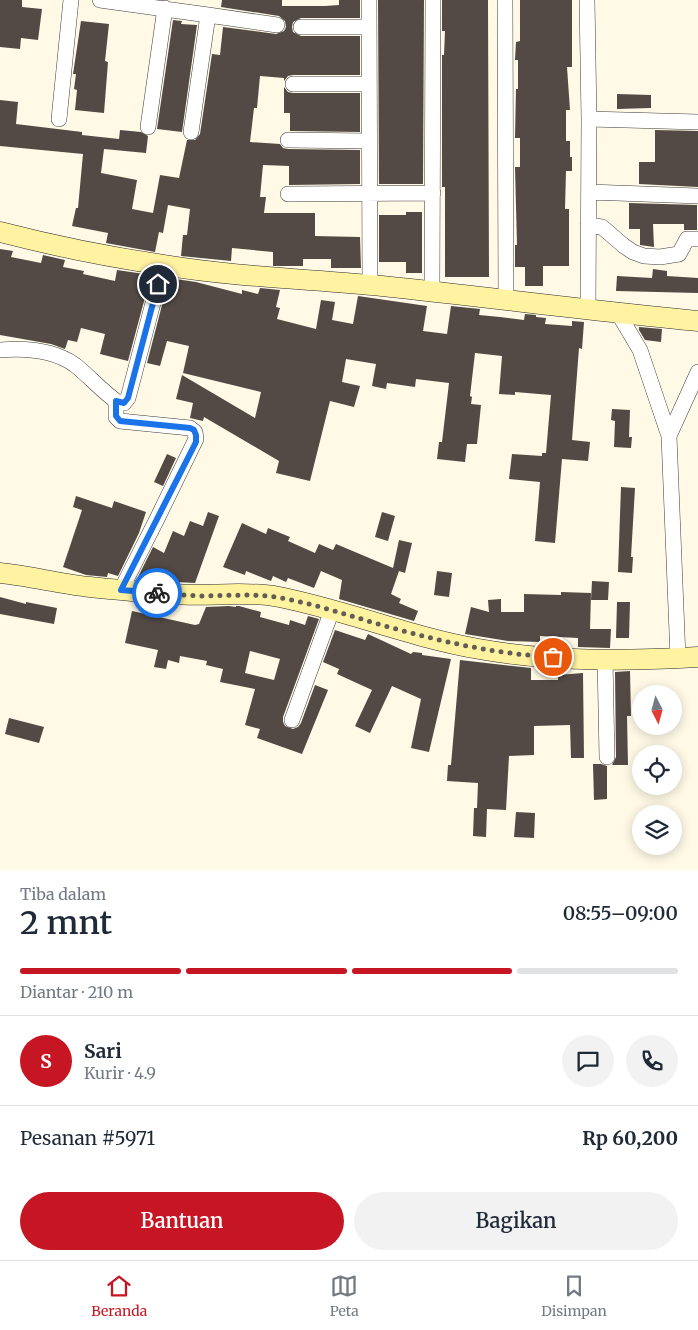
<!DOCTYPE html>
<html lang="id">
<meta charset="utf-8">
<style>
:root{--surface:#fff;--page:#f2f2f3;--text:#1f2937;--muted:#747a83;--line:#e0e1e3;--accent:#c61523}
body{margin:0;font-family:Merriweather,serif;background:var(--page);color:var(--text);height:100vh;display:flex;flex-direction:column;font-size:19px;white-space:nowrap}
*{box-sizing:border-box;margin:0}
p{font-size:16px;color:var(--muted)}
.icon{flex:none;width:28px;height:28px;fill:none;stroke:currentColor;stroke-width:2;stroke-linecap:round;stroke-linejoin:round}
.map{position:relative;height:870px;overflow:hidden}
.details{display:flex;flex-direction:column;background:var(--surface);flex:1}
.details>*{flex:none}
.needle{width:32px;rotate:174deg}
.controls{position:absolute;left:632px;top:685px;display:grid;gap:10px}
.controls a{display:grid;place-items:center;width:50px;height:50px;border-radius:50%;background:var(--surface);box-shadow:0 2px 12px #0003;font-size:25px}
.pin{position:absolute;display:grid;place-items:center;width:42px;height:42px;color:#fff;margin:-21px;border:2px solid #fff;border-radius:50%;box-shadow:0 1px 5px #0007}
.courier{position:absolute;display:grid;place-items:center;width:50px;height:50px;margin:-25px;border:4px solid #1a73e8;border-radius:50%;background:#fff;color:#222;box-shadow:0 1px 6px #0007}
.headline em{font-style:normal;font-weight:600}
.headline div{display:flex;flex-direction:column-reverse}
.headline{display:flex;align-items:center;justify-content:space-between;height:85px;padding:0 20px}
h1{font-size:32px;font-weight:600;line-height:38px}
.bar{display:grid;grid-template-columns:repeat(4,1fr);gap:8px 5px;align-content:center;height:60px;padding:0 20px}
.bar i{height:6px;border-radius:4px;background:var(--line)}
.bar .active{background:var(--accent)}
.bar p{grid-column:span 4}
.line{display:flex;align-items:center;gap:12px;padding:0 20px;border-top:1px solid var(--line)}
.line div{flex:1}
.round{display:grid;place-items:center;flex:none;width:52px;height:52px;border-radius:26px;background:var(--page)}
.cta{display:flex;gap:10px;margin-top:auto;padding:10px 20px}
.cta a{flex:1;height:58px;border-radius:30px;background:var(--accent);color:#fff;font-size:20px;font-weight:600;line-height:58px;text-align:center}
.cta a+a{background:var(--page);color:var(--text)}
.dock{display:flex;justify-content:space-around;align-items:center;height:70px;border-top:1px solid var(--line);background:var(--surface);font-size:14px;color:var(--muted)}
.dock a{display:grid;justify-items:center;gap:2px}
.dock .active{color:var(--accent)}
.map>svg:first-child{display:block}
.building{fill:#534a45;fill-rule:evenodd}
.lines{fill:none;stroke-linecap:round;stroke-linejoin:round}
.street-casing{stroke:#3d3d3d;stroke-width:16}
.secondary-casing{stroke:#2c2c2c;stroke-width:21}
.street{stroke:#fff;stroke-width:15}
.secondary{stroke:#fff2a1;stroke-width:20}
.done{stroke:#605e57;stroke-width:5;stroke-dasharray:0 9}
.route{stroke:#1a73e8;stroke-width:6}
</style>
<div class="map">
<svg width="698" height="870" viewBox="0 0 698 870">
<rect width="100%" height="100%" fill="#fff9e6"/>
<path class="building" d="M0,0H22V7L42,9L38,40L21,38L20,49L0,47Z
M222,0H282V6H325L339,5V0H360V18H301L293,22L292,27L293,32L301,36H360V75H293L288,76L284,81V78L260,76L257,108H254L250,142L280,144L283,148L288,149L360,150V184L289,185V166L263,165L260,197H266L264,213H315V236L360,237L361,268H331V259H303V266H273V252L232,248L231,261L181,256L183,235H187L190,209L168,205L163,233L159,232L155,252L106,243L108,233L72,226L76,208H78L83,154L0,146V100L18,102L16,124L82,132V135L119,139L120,130L141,132L148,136L146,153L104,149L101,173L137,180L132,209L153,213L160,175L179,178L187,140H195L200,134L212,54L220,55L223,27L276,34L284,31L286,27L285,21L279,16L221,7Z
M378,0H424L423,184H379Z
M442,0H488L489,277H445V187H442V55H444L445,31H442Z
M520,0H572V67H567L570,110H566V141H570V157H572V171H566L565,209H569V266H543V286H525V267H515V245H517L515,167H520V138H515L516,89H518V60H515L516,42L520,41Z
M173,20L182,21L181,24L197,25L182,132L157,129Z
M81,21L109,24L105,61L108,62L104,113L75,110L77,90L74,89L76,74H73Z
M284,87L288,92L293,93H360V132L290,131V113H284Z
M617,94L651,95V108L617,109Z
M655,130L698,131V187L639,184V162H655Z
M629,203L697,205V230H684V224H653L654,247L640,245V229H629Z
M406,212H422V273H406V262H379V215H406Z
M0,249L13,251L11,257L41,263L43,255L65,260L63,267L84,271L83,274L115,281L117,270L151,275L128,361L100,354L105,334L81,328L77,342L68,340L65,349L51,344L0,335Z
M653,269L667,271V276L698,278V293L616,291L617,276L652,278Z
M169,278L196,282L242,294V290L258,294L260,288L280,290L276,307L280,308L277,319L316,329L321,300L335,302L332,320L353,324L358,296L427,306L423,331L447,334L451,306L480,309L479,315L500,317L524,320L525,314L536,315V317L546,318L545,324L572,326V321L584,322L582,349L579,348L572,440L590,442L588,461L562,459L555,543L535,541L540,482L509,479L512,454L542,456V453H546L551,395L515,392V395L499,394L502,356L475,353L470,396L472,397L471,404L481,405L477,444H467L465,462L437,459L439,442H442L449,383L416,379L415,387L387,383L386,389L372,386L376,364L346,359L342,382L360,386L354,407L330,401L310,481L276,473L279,461L204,417L203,421L190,418L193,403L176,399L182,375L255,418L261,392L183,373L189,346L167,341L160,366L147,363Z
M639,327L662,329L661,342L645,340L639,330Z
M612,409L630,410L629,437H632L631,448L614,447L615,421L611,420Z
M167,454L176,458L163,486L154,482Z
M621,487L635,488L631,557H633L632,573L618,572Z
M76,496L112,508L114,501L146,512L139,533L118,576L108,573L107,577L86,575L63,567L82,510L73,507Z
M208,512L219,516L195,583L176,582L167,579L165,582L137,579L153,547L164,553L173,531L184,536L190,521L203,526Z
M382,512L395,516L388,541L375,537Z
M242,523L266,534L268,528L290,537L288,541L315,553L319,544L333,550L336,544L393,568L399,540L412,543L405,573L399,571L391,594L401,599L399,603L418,611L414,621L339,599L342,580L321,571L314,588L288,578L286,582L273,576L271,581L246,571L245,575L223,567Z
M437,571L452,573L449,597L434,595Z
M592,581L609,582L608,600H591Z
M561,592L591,593L590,629H611L610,648L578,647V638L540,636V642L508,641L465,634L471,607L489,612L488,600L501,599V612H524V594L561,595Z
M0,597L26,604V602L57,608L54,624L0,614Z
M617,602H630L629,638H616Z
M229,606L236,607V606H239L261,612L260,617L289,625L290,620L305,625L308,616L319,619L283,717V722L285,726L293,729L298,727L301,723L315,685L328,690L302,754L257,738L260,729L245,725L255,689L220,682L223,669L206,665L207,661L180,656L179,663L168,660L166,669L154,667L158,650L125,643L132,611L195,625L199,624L206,607ZM250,651L280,659L274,680L245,673Z
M335,630L365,640L368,634L411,654L413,652L422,653V655L451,659L429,752L411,748L421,699L392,686L370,733L355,726L372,690L337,674L339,669L323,662Z
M460,660L531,668V680H558V675L583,673L584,758H571L570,725L534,726V755L509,756L506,810L487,809L486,837L473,836L474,808H477L478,783L447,781L448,765H451Z
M630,671L631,716H627L628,765H612L616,757L615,672Z
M9,718L44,727L39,743L5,734Z
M593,764H601L607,766V799L594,800Z
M516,812L535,813L534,838L514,837Z"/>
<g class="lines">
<defs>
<path id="street" d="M100,0L208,15L191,132
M369,0L370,285
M505,0L506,299
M587,0L589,119L588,310
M208,15L277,25
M301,27H369
M293,84H369
M59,119L71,0
M589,119L698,122
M148,127L165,8
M288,140L369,141
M589,192L698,196
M288,194L433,193
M588,225L602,227L624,246L633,252L644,256L660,257L679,254L687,239H698
M432,291L433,0
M618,313L640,350L669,436L678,658
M0,350C25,348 54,350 75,365C89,376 101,390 116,401L124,403L128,398L163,265
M116,401V417L120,421L190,428L195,432L196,439L157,519L121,590
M669,436L698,372
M605,659L607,757
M292,720L332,610"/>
<path id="secondary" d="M0,232C54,246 109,257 163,265C236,277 309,279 382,286C487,297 592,311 698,321
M0,573C30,576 60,584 90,587C117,590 145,592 172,594C206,597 241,591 274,596C344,609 409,637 479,649C551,662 626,661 698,657"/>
</defs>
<use href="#street" class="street-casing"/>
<use href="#secondary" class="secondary-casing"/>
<use href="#street" class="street"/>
<use href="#secondary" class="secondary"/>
</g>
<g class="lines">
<path class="done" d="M157,593C171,594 185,595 199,596C227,596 255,593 282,598C319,605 353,617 389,627C443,642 496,654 553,657"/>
<path class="route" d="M157,593L121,590L196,442V435L194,430L190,428L120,421L116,416V401L124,403L128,398L158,284"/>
</g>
</svg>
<div class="controls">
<a><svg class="needle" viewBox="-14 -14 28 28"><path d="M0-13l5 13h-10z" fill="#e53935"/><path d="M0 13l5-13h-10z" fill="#747a83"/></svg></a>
<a><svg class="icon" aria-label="locate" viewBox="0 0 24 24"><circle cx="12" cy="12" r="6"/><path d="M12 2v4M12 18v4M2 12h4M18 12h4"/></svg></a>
<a><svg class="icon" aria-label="layers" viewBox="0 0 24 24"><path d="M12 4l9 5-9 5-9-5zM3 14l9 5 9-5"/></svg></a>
</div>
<div class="pin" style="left:553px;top:657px;background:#ea580c"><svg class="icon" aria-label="bag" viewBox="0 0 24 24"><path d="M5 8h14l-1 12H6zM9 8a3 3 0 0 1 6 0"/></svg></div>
<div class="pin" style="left:158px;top:284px;background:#1f2937"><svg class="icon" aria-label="home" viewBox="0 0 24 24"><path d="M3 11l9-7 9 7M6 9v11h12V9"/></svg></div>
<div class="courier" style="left:157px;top:593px"><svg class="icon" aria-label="bike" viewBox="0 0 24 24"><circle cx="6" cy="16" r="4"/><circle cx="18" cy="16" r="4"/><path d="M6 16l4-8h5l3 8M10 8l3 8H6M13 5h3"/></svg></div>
</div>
<section class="details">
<div class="headline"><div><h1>2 mnt</h1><p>Tiba dalam</p></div><em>08:55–09:00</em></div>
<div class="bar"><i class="active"></i><i class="active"></i><i class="active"></i><i></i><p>Diantar · 210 m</p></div>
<div class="line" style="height:90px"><b class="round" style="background:var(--accent);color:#fff">S</b><div><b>Sari</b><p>Kurir · 4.9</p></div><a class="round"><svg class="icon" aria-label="chat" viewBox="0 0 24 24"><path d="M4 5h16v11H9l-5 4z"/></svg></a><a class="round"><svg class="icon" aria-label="phone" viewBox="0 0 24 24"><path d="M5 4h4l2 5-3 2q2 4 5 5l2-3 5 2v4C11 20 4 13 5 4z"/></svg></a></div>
<div class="line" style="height:65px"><div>Pesanan #5971</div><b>Rp 60,200</b></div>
<div class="cta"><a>Bantuan</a><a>Bagikan</a></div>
</section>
<nav class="dock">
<a class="active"><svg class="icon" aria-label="home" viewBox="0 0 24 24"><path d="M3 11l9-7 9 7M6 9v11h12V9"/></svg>Beranda</a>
<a><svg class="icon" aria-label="map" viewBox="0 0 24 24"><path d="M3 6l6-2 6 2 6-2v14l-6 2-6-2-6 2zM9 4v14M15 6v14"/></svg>Peta</a>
<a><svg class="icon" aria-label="saved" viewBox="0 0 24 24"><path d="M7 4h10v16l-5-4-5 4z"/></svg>Disimpan</a>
</nav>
